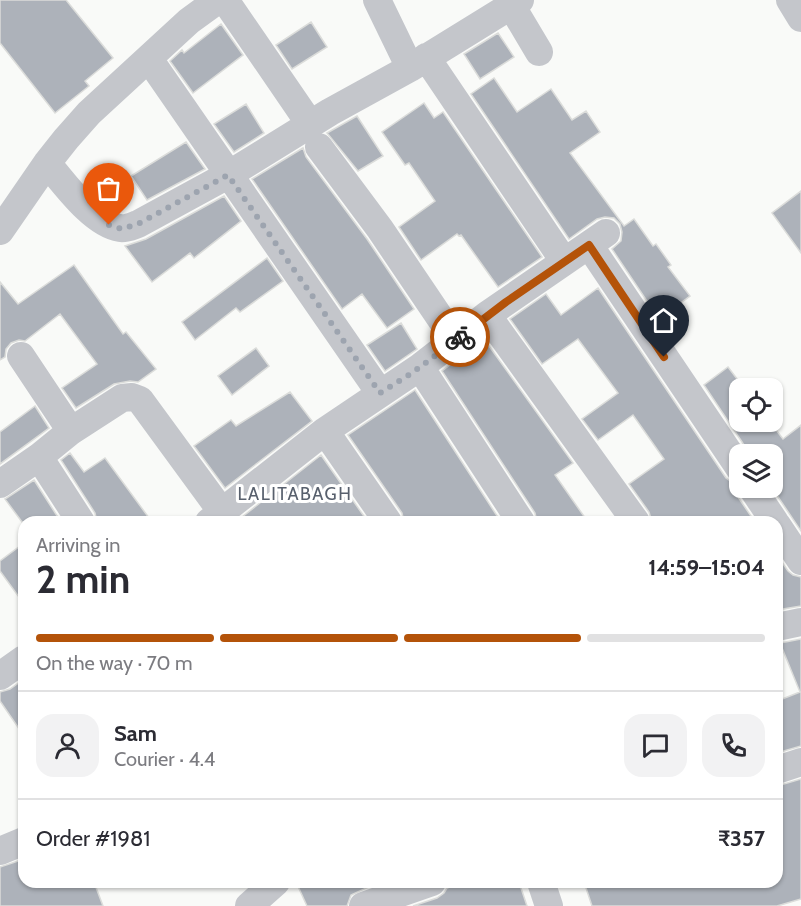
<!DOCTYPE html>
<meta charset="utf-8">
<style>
:root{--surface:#fff;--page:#f2f2f3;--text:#2b2b33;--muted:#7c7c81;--line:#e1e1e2;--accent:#b45309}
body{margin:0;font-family:Cabin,sans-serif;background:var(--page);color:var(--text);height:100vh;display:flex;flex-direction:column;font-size:22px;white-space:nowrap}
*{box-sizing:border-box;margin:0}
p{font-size:20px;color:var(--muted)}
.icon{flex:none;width:33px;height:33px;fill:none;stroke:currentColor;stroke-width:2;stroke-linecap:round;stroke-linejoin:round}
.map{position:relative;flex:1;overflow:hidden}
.drawer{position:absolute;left:18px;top:516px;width:765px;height:372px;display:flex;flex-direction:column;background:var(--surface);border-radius:18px;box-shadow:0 2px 4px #0004}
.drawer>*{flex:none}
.tools{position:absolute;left:729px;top:378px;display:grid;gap:12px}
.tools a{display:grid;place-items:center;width:54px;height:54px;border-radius:12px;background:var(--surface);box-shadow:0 2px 4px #0004;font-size:30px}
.pin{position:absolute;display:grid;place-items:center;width:51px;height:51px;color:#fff;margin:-62px -26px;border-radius:50% 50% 50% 0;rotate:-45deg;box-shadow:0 0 6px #0007}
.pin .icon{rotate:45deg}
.courier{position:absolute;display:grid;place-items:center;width:60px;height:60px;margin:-30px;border:4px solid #b45309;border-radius:50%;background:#fff;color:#222;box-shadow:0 2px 8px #0007}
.overview em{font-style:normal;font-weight:800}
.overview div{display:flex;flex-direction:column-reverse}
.overview{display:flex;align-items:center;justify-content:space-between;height:102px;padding:0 18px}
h1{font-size:39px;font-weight:800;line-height:45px}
.bar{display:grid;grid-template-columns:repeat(4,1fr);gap:9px 6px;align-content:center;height:72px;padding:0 18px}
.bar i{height:8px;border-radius:4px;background:var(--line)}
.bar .current{background:var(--accent)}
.bar p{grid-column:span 4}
.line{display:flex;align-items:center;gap:15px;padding:0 18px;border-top:2px solid var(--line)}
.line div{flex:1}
.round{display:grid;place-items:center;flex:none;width:63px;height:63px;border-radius:18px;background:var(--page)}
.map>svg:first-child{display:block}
.building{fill:#adb2ba;stroke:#dbdcda;stroke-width:1.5}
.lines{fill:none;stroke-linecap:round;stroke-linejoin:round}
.minor{stroke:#c4c6cb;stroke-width:28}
.done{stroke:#9da4af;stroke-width:6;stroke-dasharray:0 10.8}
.route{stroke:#b45309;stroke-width:8}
.labels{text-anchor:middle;stroke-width:6;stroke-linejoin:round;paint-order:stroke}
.neighbourhood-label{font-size:18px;letter-spacing:1.5px;fill:#58606d;stroke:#fff}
</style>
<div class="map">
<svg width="801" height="906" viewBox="0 0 801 906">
<rect width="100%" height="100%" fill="#f9faf8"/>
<path class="building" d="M0,0H66L113,58L85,81L89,86L55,113L0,43Z
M311,22L327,47L292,69L276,45Z
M221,24L243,55L193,93L170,61L182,50L184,53Z
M498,33L514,57L480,79L464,54Z
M494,78L517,112L551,89L572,120L586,111L600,132L570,153L624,226L634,219L653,246L656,244L671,265L668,267L690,296L659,319L612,249L621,241L622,232L620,224L614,218L605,217L597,219L569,239L471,94Z
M424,103L434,118L443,112L542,257L498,287L461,235L459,236L457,234L421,260L399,227L435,201L409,163L405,165L382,132Z
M246,104L264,133L234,152L214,124Z
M357,116L383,156L358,171L327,133Z
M186,142L205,169L147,200L131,176Z
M303,148L306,157L367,239L414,309L387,328L362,294L342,309L252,179Z
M801,191V253L772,213Z
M224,196L241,221L194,258L190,253L152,282L125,246L146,239Z
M267,258L283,281L240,312L236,308L195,340L182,322Z
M74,265L123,334L126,332L156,369L138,382L130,381L114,384L76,408L62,388L97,364L60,314L25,341L19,340L11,343L6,349L5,357L0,360V282L18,304Z
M598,288L726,478L736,485L738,497L755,522H652L649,512L629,484L664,459L633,415L598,440L582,419L618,393L578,339L542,364L510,319L546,294L561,315Z
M401,323L417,349L385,371L367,345Z
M484,339L573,463L555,475L588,522H537L535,513L442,371Z
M256,348L269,366L232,395L218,376Z
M728,367L744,388H740V422H770L783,439L801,425V531L772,488V454H750L704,385Z
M415,390L501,522H404L402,513L348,435Z
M290,392L312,421L225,488L194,446L231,420L236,426Z
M35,406L49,428L0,464V432Z
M70,453L84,472L105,458L152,522H97L95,513L61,460Z
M321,455L368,522H238L237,521Z
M34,480L61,522H22L5,499Z
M24,543V604L0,571V561Z
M777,555L788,571L793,575L801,577V606L777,610Z
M801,639V746L777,753V701L800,692L780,643Z
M24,679V736L0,701V692L10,689Z
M801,779V899L777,906H592L584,882H777V786Z
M24,859V882H94L103,906H0V867Z
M296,882H375V884L351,895L347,906H307Z
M464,882H519L527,906H413L437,898L444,893L447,888Z"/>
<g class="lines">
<path class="minor" d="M225,0L310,124
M377,0L410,68
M790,0L801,18
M511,5L539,52
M426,57L564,261
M149,59L380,393
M319,147L380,229L455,340
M47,163C64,183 93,224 120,228C126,229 132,226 138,224L228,175L330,112L410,68L520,0
M0,231L47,163L66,139L89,113L189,21L218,0
M589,245L740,469
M487,315L636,522
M21,356L71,431
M420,367L487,315L606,233
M325,431L388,522
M39,457L81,522
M0,484L39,457L71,431L122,398L132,397L140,400L222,512
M752,488L775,522
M209,522L325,431L420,367L521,522
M777,525L801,561
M777,627L801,622
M0,676L24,659
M777,770L801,762
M0,851L24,841
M541,882L549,906
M249,906L276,882
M363,906L432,882"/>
</g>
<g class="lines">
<path class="done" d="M109,225L122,229L138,224L228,175L380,393L412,373L460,337"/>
<path class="route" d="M460,337L506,302L589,245L664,357"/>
</g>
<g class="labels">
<g class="neighbourhood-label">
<text x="295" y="500">LALITABAGH</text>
</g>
</g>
</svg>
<div class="tools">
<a><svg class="icon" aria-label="locate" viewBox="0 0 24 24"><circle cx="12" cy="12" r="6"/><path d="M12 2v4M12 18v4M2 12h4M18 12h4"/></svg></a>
<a><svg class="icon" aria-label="layers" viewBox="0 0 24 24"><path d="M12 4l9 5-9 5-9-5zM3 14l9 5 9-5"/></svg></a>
</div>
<div class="pin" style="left:109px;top:225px;background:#ea580c"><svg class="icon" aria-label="bag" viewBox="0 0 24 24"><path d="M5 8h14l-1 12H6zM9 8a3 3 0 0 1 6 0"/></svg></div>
<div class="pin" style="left:664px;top:357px;background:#1f2937"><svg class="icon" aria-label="home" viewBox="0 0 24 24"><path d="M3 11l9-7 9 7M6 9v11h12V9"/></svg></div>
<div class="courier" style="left:460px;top:337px"><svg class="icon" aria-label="bike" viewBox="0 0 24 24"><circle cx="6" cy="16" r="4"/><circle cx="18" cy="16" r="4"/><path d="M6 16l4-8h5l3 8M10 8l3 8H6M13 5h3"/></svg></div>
<section class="drawer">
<div class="overview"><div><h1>2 min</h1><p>Arriving in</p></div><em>14:59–15:04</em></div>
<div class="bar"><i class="current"></i><i class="current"></i><i class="current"></i><i></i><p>On the way · 70 m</p></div>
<div class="line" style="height:108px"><a class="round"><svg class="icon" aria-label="person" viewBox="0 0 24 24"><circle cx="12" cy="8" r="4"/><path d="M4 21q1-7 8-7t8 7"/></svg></a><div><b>Sam</b><p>Courier · 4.4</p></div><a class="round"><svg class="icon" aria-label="chat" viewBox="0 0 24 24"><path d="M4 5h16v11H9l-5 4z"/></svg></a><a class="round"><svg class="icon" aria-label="phone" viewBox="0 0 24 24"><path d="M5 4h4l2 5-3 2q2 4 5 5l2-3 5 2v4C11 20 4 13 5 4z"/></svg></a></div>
<div class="line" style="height:78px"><div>Order #1981</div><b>₹357</b></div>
</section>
</div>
